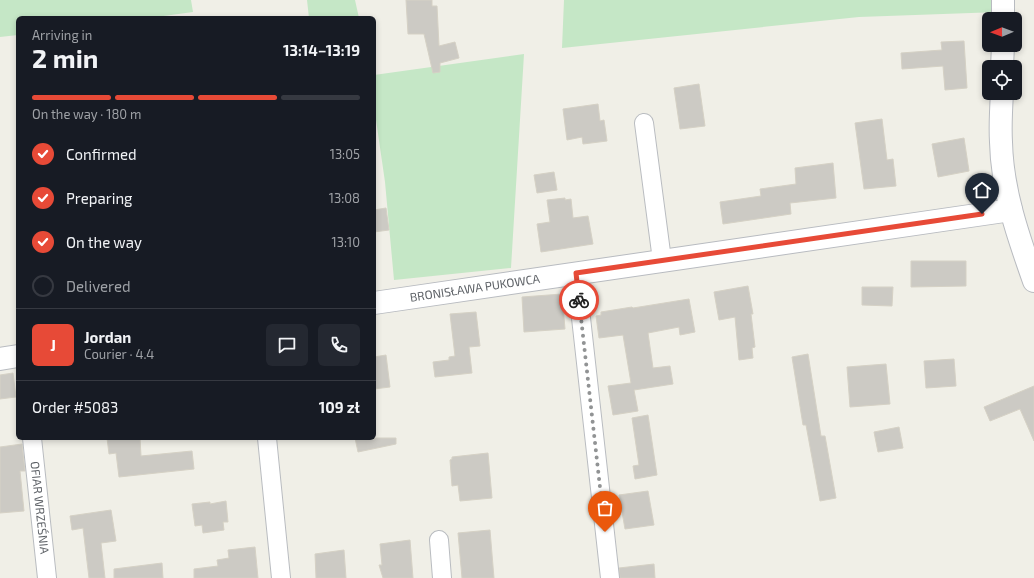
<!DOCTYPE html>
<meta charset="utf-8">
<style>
:root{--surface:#171b24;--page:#242831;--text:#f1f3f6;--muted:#9ea1a6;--line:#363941;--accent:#e74a37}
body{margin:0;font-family:"Exo 2",sans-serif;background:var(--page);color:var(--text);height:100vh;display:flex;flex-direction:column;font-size:15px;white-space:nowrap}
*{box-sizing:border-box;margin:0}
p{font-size:13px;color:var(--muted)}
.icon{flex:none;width:22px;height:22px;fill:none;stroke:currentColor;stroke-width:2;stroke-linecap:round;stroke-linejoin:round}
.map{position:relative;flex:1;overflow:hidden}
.sheet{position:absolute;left:16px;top:16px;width:360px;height:424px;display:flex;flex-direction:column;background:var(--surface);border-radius:6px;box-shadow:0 2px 6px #0003}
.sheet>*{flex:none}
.needle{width:26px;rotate:269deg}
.buttons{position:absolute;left:982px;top:12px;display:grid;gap:8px}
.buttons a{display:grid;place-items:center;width:40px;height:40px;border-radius:6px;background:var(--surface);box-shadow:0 2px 6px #0003;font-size:20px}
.pin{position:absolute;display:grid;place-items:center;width:34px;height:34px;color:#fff;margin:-41px -17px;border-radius:50% 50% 50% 0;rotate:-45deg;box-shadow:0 0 4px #0007}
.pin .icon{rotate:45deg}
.courier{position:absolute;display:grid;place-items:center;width:40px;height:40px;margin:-20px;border:3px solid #e74a37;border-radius:50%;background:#fff;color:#222;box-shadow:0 1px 5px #0007}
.head em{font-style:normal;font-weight:700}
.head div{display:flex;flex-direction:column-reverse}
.head{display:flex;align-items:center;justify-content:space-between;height:68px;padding:0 16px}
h1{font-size:26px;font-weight:700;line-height:30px}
.bar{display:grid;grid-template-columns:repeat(4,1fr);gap:6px 4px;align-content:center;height:48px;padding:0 16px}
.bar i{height:5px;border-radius:3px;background:var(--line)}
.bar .selected{background:var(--accent)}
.bar p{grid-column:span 4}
.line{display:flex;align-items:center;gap:10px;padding:0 16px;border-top:1px solid var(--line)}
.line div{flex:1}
.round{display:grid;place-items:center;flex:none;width:42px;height:42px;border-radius:6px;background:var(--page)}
ol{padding:0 16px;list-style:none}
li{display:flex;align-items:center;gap:12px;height:44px}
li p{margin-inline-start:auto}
li .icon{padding:4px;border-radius:50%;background:var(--accent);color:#fff;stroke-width:4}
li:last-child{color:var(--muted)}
li i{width:22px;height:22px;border:2px solid var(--line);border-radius:50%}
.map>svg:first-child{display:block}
.green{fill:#c5e7c6}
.building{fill:#cccac4;stroke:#d5d1c5}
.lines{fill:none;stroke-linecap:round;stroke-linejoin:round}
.street-casing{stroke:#b9bcc0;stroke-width:20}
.secondary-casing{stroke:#b8bbc0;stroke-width:24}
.street{stroke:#fff;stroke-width:18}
.secondary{stroke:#fff;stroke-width:22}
.done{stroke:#919394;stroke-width:4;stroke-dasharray:0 7.2}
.route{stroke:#e74a37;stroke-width:5}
.labels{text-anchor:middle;stroke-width:3;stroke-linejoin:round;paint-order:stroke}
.street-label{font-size:12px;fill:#5e6267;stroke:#fff}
</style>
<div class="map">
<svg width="1034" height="578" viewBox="0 0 1034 578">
<rect width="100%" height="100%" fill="#f0efe7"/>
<path class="green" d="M0,0H191L193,12L149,18H18V35L0,37Z
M307,0H355L359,18H309Z
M564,0H997L999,12L859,17L562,48Z
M524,54L511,268L394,280L385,182L374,106V75Z"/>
<path class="building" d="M406,0H432V6H437L439,46L455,42L459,58L440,63V72L433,73L424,34H408Z
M964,41L967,88L945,90L943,66L902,69L901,53L942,50L941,42Z
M699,84L705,126L680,129L674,88Z
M598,104L600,121L604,120L607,141L583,144L582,137L567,140L563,109Z
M882,119L887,160L893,159L896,186L864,189L855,123Z
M964,138L969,171L938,177L932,144Z
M833,163L836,198L790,203L791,214L723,224L720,202L761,196L760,189L796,184L795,168Z
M554,172L557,190L537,193L534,175Z
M565,198V200L571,199L573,218L588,216L593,244L541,252L537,224L550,222L547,200Z
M386,208L389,230L374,232V210Z
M911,261H966V286L911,287Z
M748,286L753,314H751L755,347L752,348L753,358L739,360L735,317L719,320L714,292Z
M862,287H893L892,306L862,305Z
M562,294L565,329L524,332L522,297Z
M689,299L695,332L680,335L679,327L648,333L653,368L670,366L673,384L634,390L638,411L613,415L608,386L631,383L623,335L599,338L596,316L601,315V312L632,307L633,308Z
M476,312L480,346L469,347L472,373L435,377L433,362L449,360V357L455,356L450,314Z
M808,354L821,436H825L836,498L820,501L806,425H803L792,357Z
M386,355L390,387L374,389V357Z
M954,359L956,386L926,388L924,361Z
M886,364L890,404L850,407L847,367Z
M13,373L16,397L0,399V375Z
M1034,386V441L1020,409L990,421L984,407Z
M648,415L657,475L635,479L633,466L639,465L632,418Z
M899,427L903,448L878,452L874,432Z
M107,438H140L141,456L192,451L194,469L119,477L116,453L109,454Z
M355,438H396V444L358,452Z
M22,444L25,471H20L24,511L0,513V447Z
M488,453L492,498L460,501L458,485L452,486L450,460L452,459V457Z
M648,491L654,525L625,529L619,495Z
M226,501L228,522H223L224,530L203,533L202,525L195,526L192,504L210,502V504Z
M111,510L116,541L101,543L105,578H89L83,528L72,530L70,516Z
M490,530L494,578H462L458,533Z
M410,540L413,578H383L379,565H382L380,544Z
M255,547L258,578H194V569L218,566L217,560L229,558L228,550Z
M344,550L346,578H316L315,554Z
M162,563L163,578H114V569Z
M654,564L655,578H620L619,568Z"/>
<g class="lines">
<defs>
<g id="street">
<path d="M644,123L662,260"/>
<path d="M576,273L610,578"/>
<path id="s1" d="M32,438L47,578"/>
<path d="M267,438L281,578"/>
<path d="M439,540L442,578"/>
</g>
<g id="secondary">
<path d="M1003,19V0"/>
<path d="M1002,67L1003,45"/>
<path d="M1002,93C1001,109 1000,126 1001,142C1002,190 1018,236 1034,281"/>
<path id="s2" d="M374,303L1011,210"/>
<path d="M0,359L18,356"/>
</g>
</defs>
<use href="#street" class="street-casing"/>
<use href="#secondary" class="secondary-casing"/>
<use href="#street" class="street"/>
<use href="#secondary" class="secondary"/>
</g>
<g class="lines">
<path class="done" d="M579,300L605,532"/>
<path class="route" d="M579,300L576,273L982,214"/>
</g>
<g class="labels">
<g class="street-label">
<text dy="4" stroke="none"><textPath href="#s2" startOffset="102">BRONISŁAWA PUKOWCA</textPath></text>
<text dy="4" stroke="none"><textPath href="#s1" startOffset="70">OFIAR WRZEŚNIA</textPath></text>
</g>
</g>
</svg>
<div class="buttons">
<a><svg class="needle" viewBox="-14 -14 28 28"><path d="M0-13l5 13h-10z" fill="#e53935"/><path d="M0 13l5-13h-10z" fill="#9ea1a6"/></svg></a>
<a><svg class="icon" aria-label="locate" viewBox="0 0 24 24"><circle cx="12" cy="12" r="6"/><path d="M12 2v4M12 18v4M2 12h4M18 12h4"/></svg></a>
</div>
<div class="pin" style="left:605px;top:532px;background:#ea580c"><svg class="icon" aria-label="bag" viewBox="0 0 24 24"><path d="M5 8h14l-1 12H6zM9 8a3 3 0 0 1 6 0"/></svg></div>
<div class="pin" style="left:982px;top:214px;background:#1f2937"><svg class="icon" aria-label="home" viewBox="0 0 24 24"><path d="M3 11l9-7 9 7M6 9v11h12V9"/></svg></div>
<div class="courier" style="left:579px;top:300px"><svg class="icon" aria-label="bike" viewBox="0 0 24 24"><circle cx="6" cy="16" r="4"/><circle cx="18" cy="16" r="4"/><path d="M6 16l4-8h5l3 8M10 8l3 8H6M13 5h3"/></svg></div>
<section class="sheet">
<div class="head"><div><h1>2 min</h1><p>Arriving in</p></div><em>13:14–13:19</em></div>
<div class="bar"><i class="selected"></i><i class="selected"></i><i class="selected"></i><i></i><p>On the way · 180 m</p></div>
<ol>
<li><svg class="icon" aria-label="check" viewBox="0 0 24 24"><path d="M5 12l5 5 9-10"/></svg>Confirmed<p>13:05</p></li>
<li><svg class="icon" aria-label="check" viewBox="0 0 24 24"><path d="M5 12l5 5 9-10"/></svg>Preparing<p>13:08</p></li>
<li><svg class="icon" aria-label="check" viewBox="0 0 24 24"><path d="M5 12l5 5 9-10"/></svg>On the way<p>13:10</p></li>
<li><i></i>Delivered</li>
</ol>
<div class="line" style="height:72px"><b class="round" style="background:var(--accent);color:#fff">J</b><div><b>Jordan</b><p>Courier · 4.4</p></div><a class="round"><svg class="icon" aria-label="chat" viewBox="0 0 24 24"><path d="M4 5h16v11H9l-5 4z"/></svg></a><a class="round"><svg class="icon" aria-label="phone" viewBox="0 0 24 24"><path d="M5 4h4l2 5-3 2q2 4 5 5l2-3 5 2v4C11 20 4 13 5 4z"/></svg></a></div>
<div class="line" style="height:52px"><div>Order #5083</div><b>109 zł</b></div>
</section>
</div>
